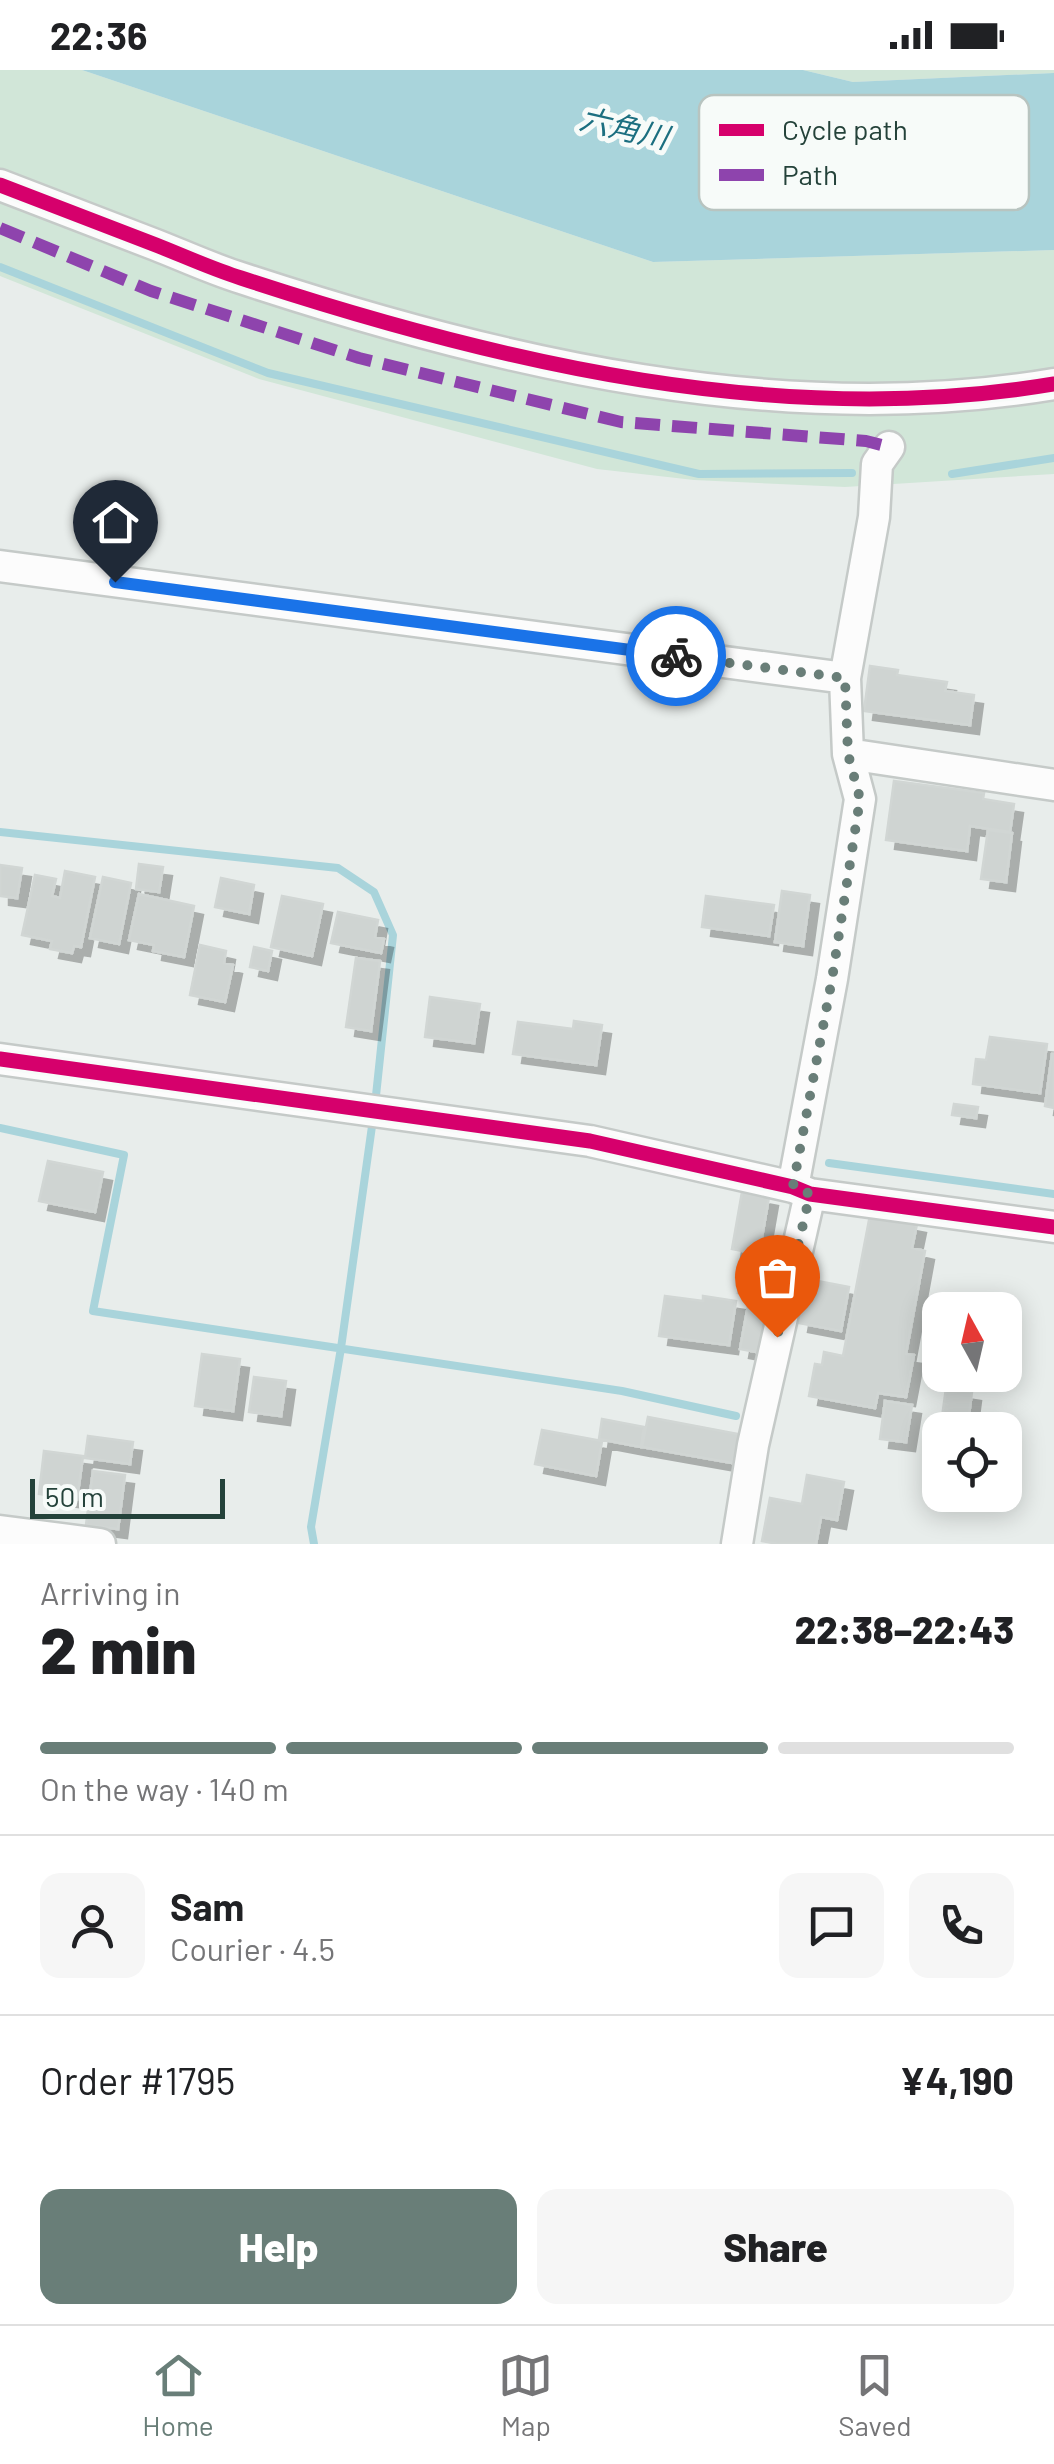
<!DOCTYPE html>
<meta charset="utf-8">
<style>
:root{--surface:#fff;--page:#f6f6f6;--text:#202124;--muted:#757577;--line:#e0e0e0;--accent:#697e78}
body{margin:0;font-family:Barlow,"Noto Sans JP",sans-serif;background:var(--page);color:var(--text);height:100vh;display:flex;flex-direction:column;font-size:38px;white-space:nowrap}
*{box-sizing:border-box;margin:0}
p{font-size:32px;color:var(--muted)}
.icon{flex:none;width:55px;height:55px;fill:none;stroke:currentColor;stroke-width:2;stroke-linecap:round;stroke-linejoin:round}
.map{position:relative;height:1474px;overflow:hidden}
.panel{display:flex;flex-direction:column;background:var(--surface);flex:1}
.panel>*{flex:none}
.needle{width:65px;rotate:352deg}
.fabs{position:absolute;left:922px;top:1222px;display:grid;gap:20px}
.fabs a{display:grid;place-items:center;width:100px;height:100px;border-radius:20px;background:var(--surface);box-shadow:0 5px 25px #0003;font-size:50px}
.scale{position:absolute;left:30px;bottom:25px;width:195px;box-sizing:border-box;padding-left:10px;border:5px solid #24423a;border-top:0;font-size:28px;line-height:35px;white-space:nowrap;color:#24423a;-webkit-text-stroke:8px #f7fbf9;paint-order:stroke}
.pin{position:absolute;display:grid;place-items:center;width:85px;height:85px;color:#fff;margin:-102px -42px;border-radius:50% 50% 50% 0;rotate:-45deg;box-shadow:0 0 10px #0007}
.pin .icon{rotate:45deg}
.courier{position:absolute;display:grid;place-items:center;width:100px;height:100px;margin:-50px;border:8px solid #1a73e8;border-radius:50%;background:#fff;color:#222;box-shadow:0 2px 12px #0007}
.summary em{font-style:normal;font-weight:800}
.summary div{display:flex;flex-direction:column-reverse}
.summary{display:flex;align-items:center;justify-content:space-between;height:170px;padding:0 40px}
h1{font-size:65px;font-weight:800;line-height:75px}
.bar{display:grid;grid-template-columns:repeat(4,1fr);gap:15px 10px;align-content:center;height:120px;padding:0 40px}
.bar i{height:12px;border-radius:8px;background:var(--line)}
.bar .active{background:var(--accent)}
.bar p{grid-column:span 4}
.line{display:flex;align-items:center;gap:25px;padding:0 40px;border-top:2px solid var(--line)}
.line div{flex:1}
.round{display:grid;place-items:center;flex:none;width:105px;height:105px;border-radius:20px;background:var(--page)}
.cta{display:flex;gap:20px;margin-top:auto;padding:20px 40px}
.cta a{flex:1;height:115px;border-radius:20px;background:var(--accent);color:#fff;font-size:40px;font-weight:800;line-height:115px;text-align:center}
.cta a+a{background:var(--page);color:var(--text)}
.status{display:flex;justify-content:space-between;align-items:center;height:70px;padding:0 50px;background:var(--surface);direction:ltr}
.status svg{height:28px;fill:currentColor}
.dock{display:flex;justify-content:space-around;align-items:center;height:140px;border-top:2px solid var(--line);background:var(--surface);font-size:28px;color:var(--muted)}
.dock a{display:grid;justify-items:center;gap:5px}
.dock .active{color:var(--accent)}
.map>svg:first-child{display:block}
.green{fill:#d1e6d8}
.water{fill:#a9d4db}
.lines{fill:none;stroke-linecap:round;stroke-linejoin:round}
.stream{stroke:#a9d4db;stroke-width:8}
.building{fill:#cfd4d2;stroke:#d1d6d4;stroke-width:2.5;filter:url(#shadow)}
.minor-casing{stroke:#c5cac8;stroke-width:35}
.minor{stroke:#fcfcfc;stroke-width:30}
.quiet{stroke:#8e44ad;stroke-width:12;stroke-dasharray:25 12;stroke-linecap:butt}
.cycleway-casing{stroke:#f7fbf9;stroke-width:21}
.cycleway{stroke:#d6006c;stroke-width:15}
.done{stroke:#697e78;stroke-width:10;stroke-dasharray:0 18}
.route{stroke:#1a73e8;stroke-width:12}
.labels{text-anchor:middle;stroke-width:10;stroke-linejoin:round;paint-order:stroke}
.water-label{font-size:30px;font-style:italic;fill:#1c6f80;stroke:#f7fbf9}
.key{fill:#f7fbf9;stroke:#b8c4c0;stroke-width:2.5}
.key-label{font-size:28px;fill:#24423a}
</style>
<div class="status"><b>22:36</b><svg viewBox="0 0 49 12"><path d="M0 12V9h3v3zM5 12V6h3v6zM10 12V3h3v9zM15 12V0h3v12zM26 1h20v11H26zM47 4h2v5h-2z"/></svg></div>
<div class="map">
<svg width="1054" height="1474" viewBox="0 0 1054 1474">
<defs>
<filter id="shadow"><feDropShadow dx="9" dy="9" stdDeviation="0" flood-color="#0004"/></filter>
</defs>
<rect width="100%" height="100%" fill="#e8edeb"/>
<path class="green" d="M0,0H82L653,192L1054,180V404L845,417L694,410L597,399L259,309L0,206Z
M803,0H1054V3L853,12Z"/>
<path class="water" d="M82,0H803L853,12L1054,3V180L653,192Z"/>
<g class="lines">
<path class="stream" d="M0,197L268,303L699,404L852,403
M952,404L1054,388
M0,762L338,798L374,822L393,865L375,1035
M0,1058L124,1085L93,1241L622,1321L736,1346
M829,1093L1054,1124
M314,1474L311,1457L341,1278L373,1049"/>
</g>
<path class="building" d="M870,596L898,600L897,605L947,612L945,621L974,625L970,655L864,641Z
M894,711L984,723L983,729L1014,734L1010,762L970,756L967,781L886,770Z
M988,760L1012,763L1006,812L981,809Z
M139,794L163,797L159,822L136,819Z
M0,795L22,798L17,828L0,826Z
M65,801L95,807L81,877L74,876L72,883L50,879L52,871L22,865L35,805L56,809L52,826L60,828Z
M103,807L131,813L119,874L90,868Z
M221,808L254,815L249,844L215,837Z
M782,821L810,825L803,876L775,872Z
M139,824L194,836L184,887L153,881L154,875L129,870Z
M282,826L323,834L312,886L271,877Z
M706,826L774,835L769,866L702,857Z
M338,842L378,850L375,867L384,869L381,883L331,873Z
M200,875L226,881L224,893L233,895L225,932L190,925Z
M254,877L272,881L268,901L250,897Z
M356,888L380,891L371,961L346,957Z
M430,927L480,934L474,973L425,967Z
M574,951L602,955L596,995L513,984L518,952L573,959Z
M990,967L1047,974L1040,1023L973,1014L976,989L986,990Z
M1052,984H1054V1038L1045,1036Z
M954,1034L978,1037L976,1048L952,1045Z
M48,1091L103,1102L95,1142L39,1131Z
M742,1122L769,1127L759,1184L732,1179Z
M870,1145L917,1154L912,1178L925,1181L906,1284L914,1285L906,1327L878,1323L875,1338L809,1326L815,1294L822,1295L824,1282L843,1286Z
M746,1185L779,1191L762,1283L740,1279L750,1225L738,1223Z
M807,1209L849,1217L841,1261L799,1253Z
M665,1226L703,1231V1226L736,1231L729,1275L659,1266Z
M202,1284L240,1289L233,1341L195,1336Z
M254,1307L286,1311L281,1346L249,1342Z
M946,1318L972,1322L967,1360H940V1369H939Z
M885,1331L912,1335L906,1372L880,1369Z
M648,1347L743,1365L738,1394L642,1377Z
M602,1349L644,1357L641,1377L599,1369Z
M542,1360L602,1371L596,1406L535,1394Z
M88,1366L133,1372L130,1394L85,1388Z
M44,1381L83,1386L77,1429L39,1424Z
M93,1401L125,1405L118,1459L86,1455Z
M807,1405L844,1412L837,1450L821,1447L816,1474H778L762,1471L770,1428L802,1434Z"/>
<g class="lines">
<defs>
<path id="minor" d="M0,115C52,135 104,155 156,175C184,186 212,199 241,208C499,293 782,360 1054,314
M0,496L845,608
M848,684L1054,715
M0,989L590,1071L793,1117L810,1124L1054,1157
M793,1117L832,909L860,729L848,684L845,608L874,447L877,394L889,377
M0,1461L100,1474
M737,1474L753,1375L810,1124"/>
</defs>
<use href="#minor" class="minor-casing"/>
<use href="#minor" class="minor"/>
<path class="quiet" d="M0,158L151,221L359,288L621,352L866,371L889,377"/>
<defs>
<path id="cycleway" d="M0,115C52,135 104,155 156,175C184,186 212,199 241,208C499,293 782,360 1054,314
M0,989L590,1071L793,1117L810,1124L1054,1157"/>
</defs>
<use href="#cycleway" class="cycleway-casing"/>
<use href="#cycleway" class="cycleway"/>
</g>
<g class="lines">
<path class="done" d="M676,586L845,608L848,684L860,729L832,909L793,1116L810,1124L777,1267"/>
<path class="route" d="M115,512L676,586"/>
</g>
<g class="labels">
<g class="water-label">
<text transform="translate(624 59) rotate(13)" y="10">六角川</text>
</g>
</g>
<rect x="699" y="25" width="330" height="115" rx="15" class="key"/>
<rect x="719" y="54" width="45" height="12" fill="#d6006c"/>
<rect x="719" y="99" width="45" height="12" fill="#8e44ad"/>
<g class="key-label">
<text x="782" y="70">Cycle path</text>
<text x="782" y="115">Path</text>
</g>
</svg>
<div class="fabs">
<a><svg class="needle" viewBox="-14 -14 28 28"><path d="M0-13l5 13h-10z" fill="#e53935"/><path d="M0 13l5-13h-10z" fill="#757577"/></svg></a>
<a><svg class="icon" aria-label="locate" viewBox="0 0 24 24"><circle cx="12" cy="12" r="6"/><path d="M12 2v4M12 18v4M2 12h4M18 12h4"/></svg></a>
</div>
<div class="scale">50 m</div>
<div class="pin" style="left:777px;top:1267px;background:#ea580c"><svg class="icon" aria-label="bag" viewBox="0 0 24 24"><path d="M5 8h14l-1 12H6zM9 8a3 3 0 0 1 6 0"/></svg></div>
<div class="pin" style="left:115px;top:512px;background:#1f2937"><svg class="icon" aria-label="home" viewBox="0 0 24 24"><path d="M3 11l9-7 9 7M6 9v11h12V9"/></svg></div>
<div class="courier" style="left:676px;top:586px"><svg class="icon" aria-label="bike" viewBox="0 0 24 24"><circle cx="6" cy="16" r="4"/><circle cx="18" cy="16" r="4"/><path d="M6 16l4-8h5l3 8M10 8l3 8H6M13 5h3"/></svg></div>
</div>
<section class="panel">
<div class="summary"><div><h1>2 min</h1><p>Arriving in</p></div><em>22:38–22:43</em></div>
<div class="bar"><i class="active"></i><i class="active"></i><i class="active"></i><i></i><p>On the way · 140 m</p></div>
<div class="line" style="height:180px"><a class="round"><svg class="icon" aria-label="person" viewBox="0 0 24 24"><circle cx="12" cy="8" r="4"/><path d="M4 21q1-7 8-7t8 7"/></svg></a><div><b>Sam</b><p>Courier · 4.5</p></div><a class="round"><svg class="icon" aria-label="chat" viewBox="0 0 24 24"><path d="M4 5h16v11H9l-5 4z"/></svg></a><a class="round"><svg class="icon" aria-label="phone" viewBox="0 0 24 24"><path d="M5 4h4l2 5-3 2q2 4 5 5l2-3 5 2v4C11 20 4 13 5 4z"/></svg></a></div>
<div class="line" style="height:130px"><div>Order #1795</div><b>¥4,190</b></div>
<div class="cta"><a>Help</a><a>Share</a></div>
</section>
<nav class="dock">
<a class="active"><svg class="icon" aria-label="home" viewBox="0 0 24 24"><path d="M3 11l9-7 9 7M6 9v11h12V9"/></svg>Home</a>
<a><svg class="icon" aria-label="map" viewBox="0 0 24 24"><path d="M3 6l6-2 6 2 6-2v14l-6 2-6-2-6 2zM9 4v14M15 6v14"/></svg>Map</a>
<a><svg class="icon" aria-label="saved" viewBox="0 0 24 24"><path d="M7 4h10v16l-5-4-5 4z"/></svg>Saved</a>
</nav>
